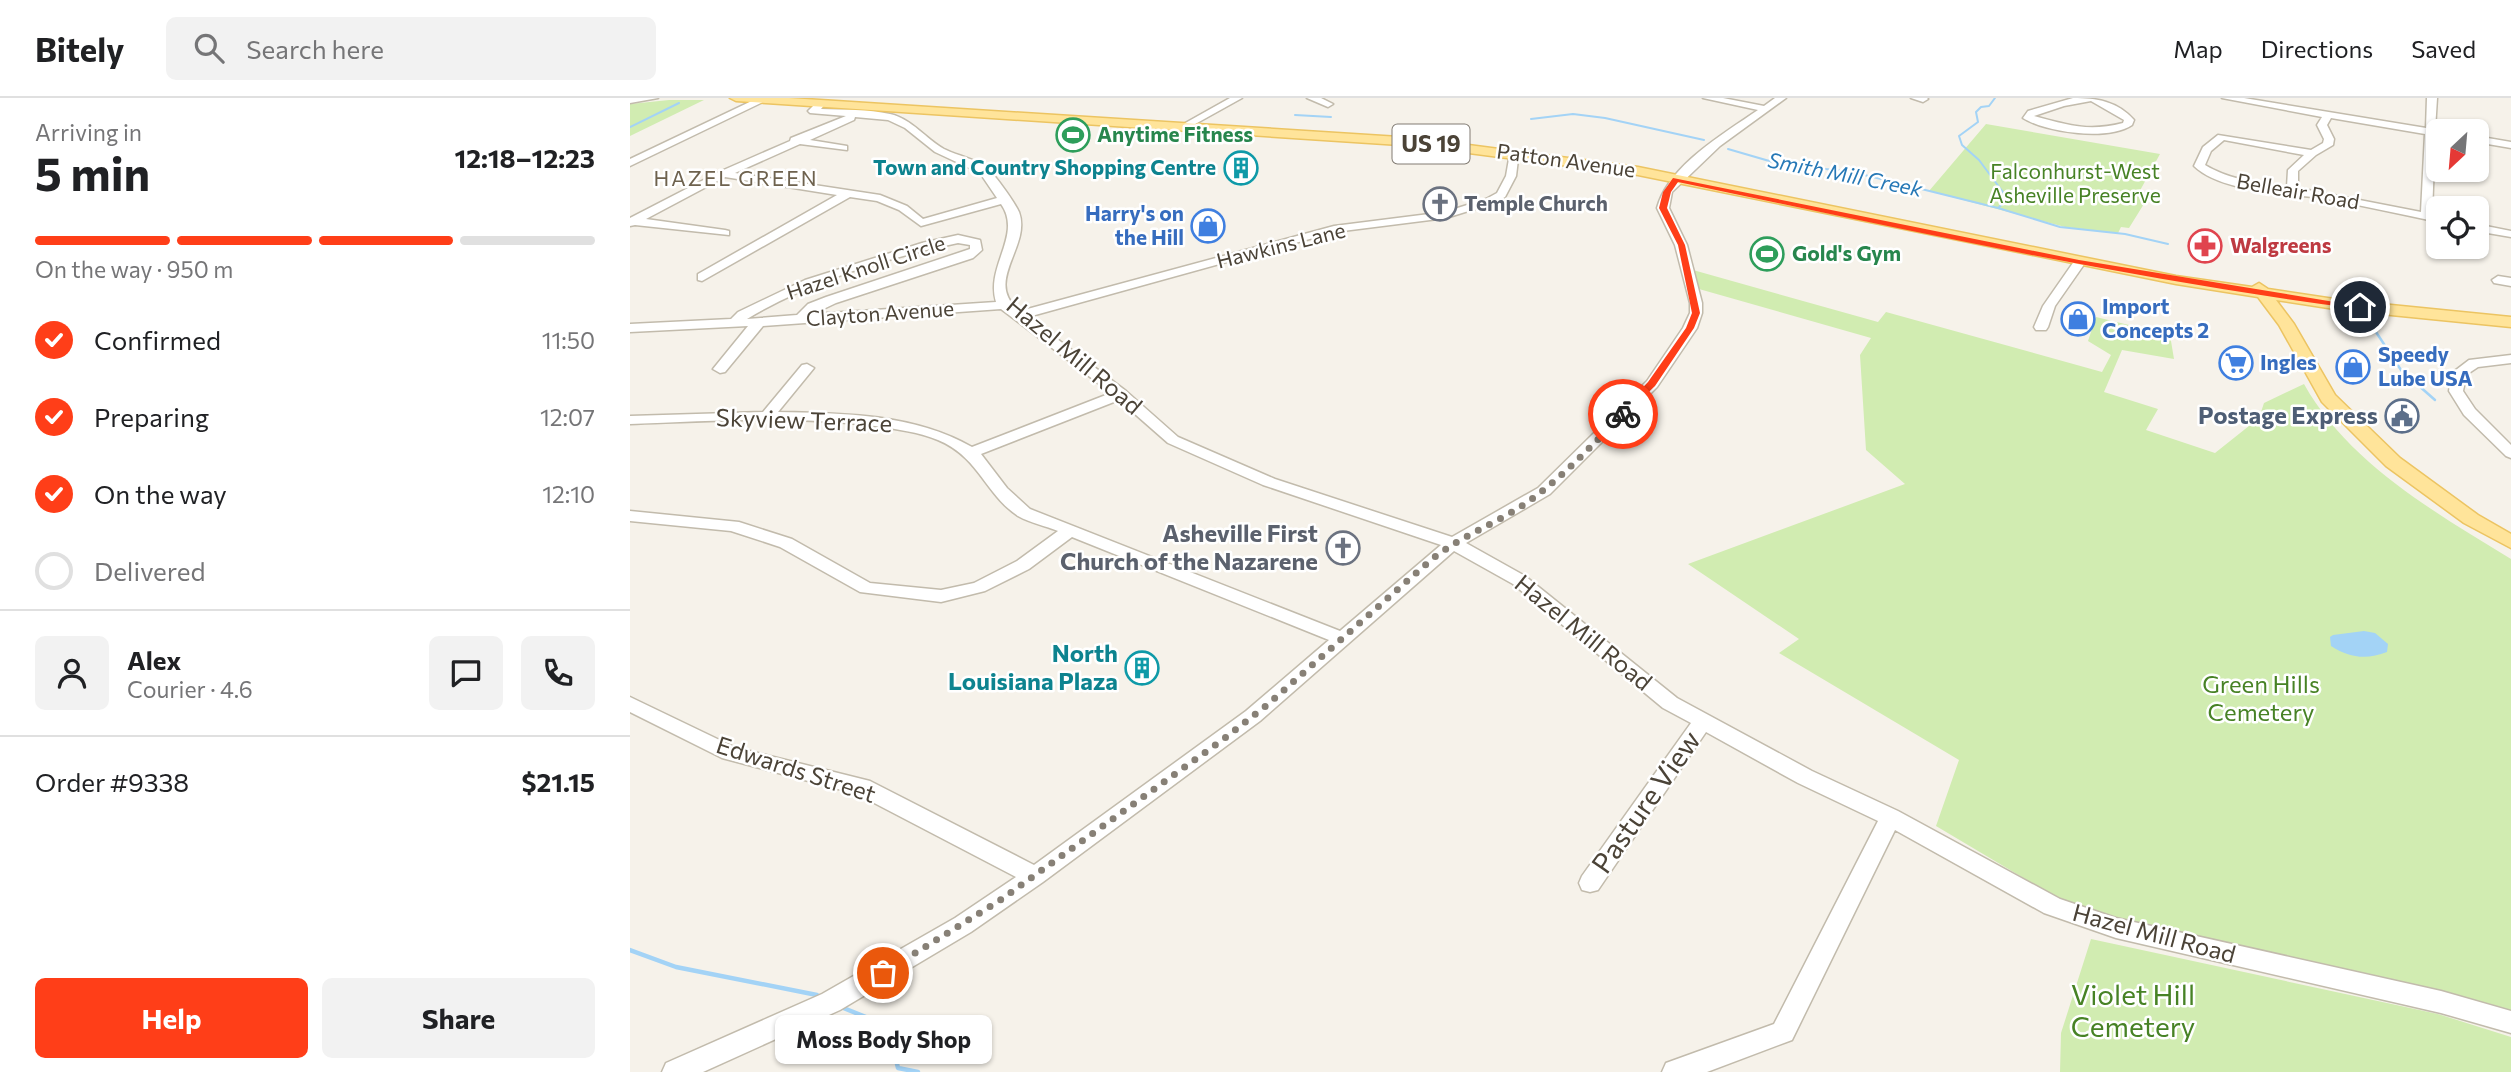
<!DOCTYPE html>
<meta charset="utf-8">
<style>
:root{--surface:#fff;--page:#f2f2f2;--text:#202124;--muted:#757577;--line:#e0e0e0;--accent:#ff3e18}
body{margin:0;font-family:Commissioner,sans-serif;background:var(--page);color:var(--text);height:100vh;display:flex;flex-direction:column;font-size:26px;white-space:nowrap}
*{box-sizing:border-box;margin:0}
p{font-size:23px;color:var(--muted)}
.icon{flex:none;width:38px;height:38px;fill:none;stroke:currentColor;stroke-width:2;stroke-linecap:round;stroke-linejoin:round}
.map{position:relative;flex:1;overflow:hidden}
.details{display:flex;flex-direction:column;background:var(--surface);width:630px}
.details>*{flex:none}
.needle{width:46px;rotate:206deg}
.fabs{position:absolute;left:1796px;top:21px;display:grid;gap:14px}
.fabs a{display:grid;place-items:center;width:63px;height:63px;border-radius:10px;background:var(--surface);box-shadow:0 2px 5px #0004;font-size:35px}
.pin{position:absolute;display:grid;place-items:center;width:60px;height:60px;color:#fff;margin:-30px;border:4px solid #fff;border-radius:50%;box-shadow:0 2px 7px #0007}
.courier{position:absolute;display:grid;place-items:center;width:70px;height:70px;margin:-35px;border:5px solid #ff3e18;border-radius:50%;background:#fff;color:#222;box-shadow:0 2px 9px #0007}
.bubble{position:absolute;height:49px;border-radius:10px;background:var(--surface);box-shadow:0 2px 5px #0004;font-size:23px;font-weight:700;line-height:49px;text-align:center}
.summary em{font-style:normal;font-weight:700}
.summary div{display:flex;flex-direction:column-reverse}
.summary{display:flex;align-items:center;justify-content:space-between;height:119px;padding:0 35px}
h1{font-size:46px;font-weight:700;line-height:52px}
.bar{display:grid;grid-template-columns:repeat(4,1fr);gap:10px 7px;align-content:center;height:84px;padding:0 35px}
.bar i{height:9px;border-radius:5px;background:var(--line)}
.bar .selected{background:var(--accent)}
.bar p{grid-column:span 4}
.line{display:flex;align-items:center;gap:18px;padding:0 35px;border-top:2px solid var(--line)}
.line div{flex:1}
.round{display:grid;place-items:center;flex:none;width:74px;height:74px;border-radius:10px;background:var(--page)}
ol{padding:0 35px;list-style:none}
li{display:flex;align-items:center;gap:21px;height:77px}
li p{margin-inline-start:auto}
li .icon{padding:7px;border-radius:50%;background:var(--accent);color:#fff;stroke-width:4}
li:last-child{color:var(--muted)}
li i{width:38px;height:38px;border:4px solid var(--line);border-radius:50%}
.primary-button{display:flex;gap:14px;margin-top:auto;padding:14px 35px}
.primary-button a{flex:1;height:80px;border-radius:10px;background:var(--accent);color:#fff;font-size:28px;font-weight:700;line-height:80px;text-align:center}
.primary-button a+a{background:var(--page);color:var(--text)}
header{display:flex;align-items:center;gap:42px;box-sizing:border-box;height:98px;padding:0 35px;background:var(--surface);border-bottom:2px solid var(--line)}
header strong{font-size:33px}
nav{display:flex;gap:38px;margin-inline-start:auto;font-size:24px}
.search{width:490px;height:63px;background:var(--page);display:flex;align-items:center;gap:18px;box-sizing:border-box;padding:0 24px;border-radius:10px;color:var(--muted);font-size:26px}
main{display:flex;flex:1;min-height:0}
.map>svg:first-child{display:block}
.green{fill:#d1ecb1}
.water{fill:#a3d3f6}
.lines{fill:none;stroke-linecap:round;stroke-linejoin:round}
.stream-far2{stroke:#a3d3f6;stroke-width:2}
.stream-far1{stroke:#a3d3f6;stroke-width:2.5}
.stream{stroke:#a3d3f6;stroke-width:4.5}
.minor-casing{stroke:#c2bbac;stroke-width:3}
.major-casing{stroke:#ecc462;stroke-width:3}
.minor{fill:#fff;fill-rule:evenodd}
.major{fill:#ffe49a;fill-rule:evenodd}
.route{fill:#ff3e18}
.done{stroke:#878076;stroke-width:7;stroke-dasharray:0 12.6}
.labels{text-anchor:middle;stroke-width:5;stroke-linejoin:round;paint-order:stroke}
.far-leisure-label{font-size:21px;font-weight:bold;fill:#27864d;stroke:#fff;text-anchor:start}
.far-street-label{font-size:21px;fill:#4b4337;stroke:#fff}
.far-culture-label{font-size:21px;font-weight:bold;fill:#0d838f;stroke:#fff;text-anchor:end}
.far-park-label{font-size:21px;fill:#478225;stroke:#fff}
.far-water-label{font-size:21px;font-style:italic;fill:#2678b6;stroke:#fff}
.far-neighbourhood-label{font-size:21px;letter-spacing:2px;fill:#6e624e;stroke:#fff}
.far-worship-label{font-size:21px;font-weight:bold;fill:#5b616d;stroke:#fff;text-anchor:start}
.far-shop-label{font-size:21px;font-weight:bold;fill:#366cbe;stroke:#fff;text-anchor:start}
.far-health-label{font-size:21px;font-weight:bold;fill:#be3a42;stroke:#fff;text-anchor:start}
.shield{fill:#fff;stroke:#817b73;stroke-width:2}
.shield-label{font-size:23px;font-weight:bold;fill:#4b4337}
.street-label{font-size:24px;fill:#4b4337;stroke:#fff}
.service-label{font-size:24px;font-weight:bold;fill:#4e5e75;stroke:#fff;text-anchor:end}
.worship-label{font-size:24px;font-weight:bold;fill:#5b616d;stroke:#fff;text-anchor:end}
.culture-label{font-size:24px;font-weight:bold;fill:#0d838f;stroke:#fff;text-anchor:end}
.park-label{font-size:24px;fill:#478225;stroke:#fff}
.near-street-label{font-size:28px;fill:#4b4337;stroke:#fff}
.near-park-label{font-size:28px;fill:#478225;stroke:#fff}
</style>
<header>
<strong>Bitely</strong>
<div class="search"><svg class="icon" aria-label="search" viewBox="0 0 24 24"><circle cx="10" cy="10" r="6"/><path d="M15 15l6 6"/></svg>Search here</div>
<nav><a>Map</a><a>Directions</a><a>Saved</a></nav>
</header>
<main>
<section class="details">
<div class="summary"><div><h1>5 min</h1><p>Arriving in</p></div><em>12:18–12:23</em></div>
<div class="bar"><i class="selected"></i><i class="selected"></i><i class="selected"></i><i></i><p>On the way · 950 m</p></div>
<ol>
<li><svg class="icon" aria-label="check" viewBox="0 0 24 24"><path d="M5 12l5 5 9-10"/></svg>Confirmed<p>11:50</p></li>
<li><svg class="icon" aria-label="check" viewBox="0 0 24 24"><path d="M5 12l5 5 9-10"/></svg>Preparing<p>12:07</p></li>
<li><svg class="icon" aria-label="check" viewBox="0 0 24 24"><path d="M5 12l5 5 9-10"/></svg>On the way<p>12:10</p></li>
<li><i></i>Delivered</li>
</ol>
<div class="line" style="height:126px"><a class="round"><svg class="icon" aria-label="person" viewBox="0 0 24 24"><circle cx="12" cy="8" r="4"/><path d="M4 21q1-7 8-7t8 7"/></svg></a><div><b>Alex</b><p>Courier · 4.6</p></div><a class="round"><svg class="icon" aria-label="chat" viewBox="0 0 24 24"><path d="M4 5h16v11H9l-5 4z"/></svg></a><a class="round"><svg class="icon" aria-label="phone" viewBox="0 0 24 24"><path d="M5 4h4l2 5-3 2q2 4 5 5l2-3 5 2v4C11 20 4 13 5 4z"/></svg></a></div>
<div class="line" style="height:91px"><div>Order #9338</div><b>$21.15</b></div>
<div class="primary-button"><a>Help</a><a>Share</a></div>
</section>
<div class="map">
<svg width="1881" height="974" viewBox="0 0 1881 974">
<rect width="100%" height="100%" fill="#f6f2ea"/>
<path class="green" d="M39,2H74L0,38V6Z
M1356,26L1530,56L1507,98L1517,101L1499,130L1491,129L1488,135L1435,129L1299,93Z
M1063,172L1248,224L1256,214L1472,274L1481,257L1458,243L1466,219L1540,237L1544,261L1492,252L1474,294L1528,311L1516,332L1585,355L1629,320L1634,305L1674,286C1718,365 1806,415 1881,461V916L1493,823L1432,803L1306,728L1329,662L1149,555L1169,541L1058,466L1275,386L1236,352L1230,257L1241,240L1069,191Z
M1461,841L1808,916L1881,939V974H1430L1431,935Z"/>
<path class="water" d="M1734,533L1745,535L1758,546L1757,554C1737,562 1719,560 1701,548L1700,539L1703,537Z"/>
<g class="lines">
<path class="stream-far2" d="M1365,0L1359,8L1351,9L1346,14L1348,24L1329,38L1332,47L1349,62L1378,101L1368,110
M665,17L701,19
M901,21L943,16L975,20L1074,42
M0,29L49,5
M1098,51L1153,67L1216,73L1243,79L1368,110L1430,129L1495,136L1538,146"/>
<path class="stream-far1" d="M1746,234L1771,272L1805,302"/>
<path class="stream" d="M0,852L46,869L187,897
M211,909L258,928L268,970L288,974"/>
<defs>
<path id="minor" d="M0,0H28L0,5Z
M128,0H141L0,68V61Z
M600,0H612L558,30L550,28Z
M677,0H691L703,6L698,9Z
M1073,0H1093L1134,8L1145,0H1156L1090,48L1042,94L1039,110L1057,147L1072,205V215L1067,230L1027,289L920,396L836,445L895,478L1047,600L1182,673L1268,713L1430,801L1486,820L1811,893L1881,913V935L1811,915L1486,840L1414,815L1265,732L1162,942L1077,974H1032L1036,965L1144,926L1248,723L1168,685L1076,634L968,792L960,794L952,792L949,785L952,778L1061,625L1033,610L883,486L824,453L630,623L413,784L341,834L210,912L73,974H32L36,965L192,896L325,820L386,779L227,696L92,660L0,614V599L104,649L240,683L404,767L616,613L699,542L442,439L399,471L355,493L311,504L230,494L150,449L101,433L0,423V413L109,424L162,441L240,485L311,492L344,485L387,463L428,433C416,428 400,425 388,418C355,396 349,359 308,342C288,334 266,331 245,328C164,317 81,323 0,326V318L133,314L172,267L177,266L184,270L148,314C214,315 284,316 342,349L481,295L371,211L133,228L95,274L90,275L83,271L118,228L0,234V226L101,221L108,214L175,182L292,145L328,137L350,142L352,152L343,160L206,205L183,216L366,204C355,168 393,137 371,106L291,128L269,112L247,103L220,99L72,183L68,182V176L207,97L95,79L16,121L95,132L99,133V137L5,127L0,128V120L89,74L160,43L161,40L216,18L180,15L178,13L188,3L196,5L191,11C213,12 238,11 260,16C282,21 296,41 314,51C328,58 347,61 358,71C366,78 385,105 389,114C402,149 352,184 390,213L704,128L815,114L856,101L867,95L876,78L880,55L889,53L886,78L875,99L864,105L816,120L705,134L398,219L496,293L548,339L645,381L822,439L908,390L1017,283L1053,230L1060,215V205L1045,147L1027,110C1038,68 1093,36 1128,12ZM225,19L258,22L275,30L305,54L350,75L367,100L293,121L277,108L250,97L105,75L170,46L217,52V48L180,42L224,22ZM328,145L340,147V151L196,199L178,206L167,217L117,221C180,183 256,160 328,145ZM489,302L538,345L633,387L811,447L710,533L400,411L377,390L351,356Z
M1281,0H1297L1298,1L1293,4Z
M1443,0C1467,0 1487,3 1504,22L1502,27C1478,43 1417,35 1393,20L1398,13ZM1461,3L1494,22L1493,25C1458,34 1438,27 1404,18L1434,8Z
M1592,0H1614L1796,30L1797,0H1807L1805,32L1812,33H1808V38H1805L1802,116L1808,118V124C1771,116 1734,108 1697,101C1659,95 1592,95 1564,68L1573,49L1588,37L1681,52L1693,45L1694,41L1687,27L1692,19ZM1701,20L1795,36L1791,114L1668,90V73L1686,57L1703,47L1704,41L1697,27ZM1594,42L1674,57L1658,72L1657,89C1628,85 1600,82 1575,67L1581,53Z
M1846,38L1881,44V50L1846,44Z
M1846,126L1881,133V139L1846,133Z
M1449,161L1455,165L1425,208L1418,229L1416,232H1406L1404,229L1413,208L1445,162Z
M1868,178L1881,180V188L1864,185L1862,182Z
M1881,257V265L1848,269L1836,277L1833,293L1845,311L1881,347V360L1876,358L1834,317L1819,293L1822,275L1839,262Z"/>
<path id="major" d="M100,0H159L785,40L1008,69L1546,178L1622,189L1629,185L1638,191L1711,202L1881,219V229L1711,212L1646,202L1664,226L1705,297L1770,360L1848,417L1881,436V450L1834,425L1756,368L1692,304L1649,227L1628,199L1546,186L1008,77L785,48L106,3Z"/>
</defs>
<use href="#minor" class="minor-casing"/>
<use href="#major" class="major-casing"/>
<use href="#minor" class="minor"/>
<use href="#major" class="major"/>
</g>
<path class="route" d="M1043,80L1449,162L1735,209L1730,211C1501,182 1274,131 1048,84L1041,94L1037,110L1055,147L1070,215L1064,230L1025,288L993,319L988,316L1018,284L1056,230L1062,215L1048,147L1029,110L1033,94Z"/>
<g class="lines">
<path class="done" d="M253,875L369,803L595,640L637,607L802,461C829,440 859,428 887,411C927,386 960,349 993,316"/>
</g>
<defs>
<symbol id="stadium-ring" viewBox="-11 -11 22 22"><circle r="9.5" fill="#fff" stroke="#2e9e5b" stroke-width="1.5"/><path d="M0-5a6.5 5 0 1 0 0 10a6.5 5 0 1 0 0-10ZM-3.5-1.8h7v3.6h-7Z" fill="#2e9e5b"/></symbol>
<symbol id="building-ring" viewBox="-11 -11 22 22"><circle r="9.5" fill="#fff" stroke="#0f9aa8" stroke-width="1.5"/><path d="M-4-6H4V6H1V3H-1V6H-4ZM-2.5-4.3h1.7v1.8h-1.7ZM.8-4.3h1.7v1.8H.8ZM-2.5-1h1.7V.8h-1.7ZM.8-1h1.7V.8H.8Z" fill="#0f9aa8"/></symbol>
<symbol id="church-ring" viewBox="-11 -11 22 22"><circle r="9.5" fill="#fff" stroke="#6b7280" stroke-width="1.5"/><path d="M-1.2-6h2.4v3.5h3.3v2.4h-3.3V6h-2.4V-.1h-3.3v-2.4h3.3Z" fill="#6b7280"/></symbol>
<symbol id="shop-ring" viewBox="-11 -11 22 22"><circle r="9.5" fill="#fff" stroke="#3f7fe0" stroke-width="1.5"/><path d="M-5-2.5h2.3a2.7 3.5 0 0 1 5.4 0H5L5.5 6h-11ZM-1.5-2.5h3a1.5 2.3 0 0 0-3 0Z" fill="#3f7fe0"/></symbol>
<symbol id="pharmacy-ring" viewBox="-11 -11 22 22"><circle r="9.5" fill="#fff" stroke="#e0444e" stroke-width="1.5"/><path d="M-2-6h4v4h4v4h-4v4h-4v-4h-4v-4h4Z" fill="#e0444e"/></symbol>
<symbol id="supermarket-ring" viewBox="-11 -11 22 22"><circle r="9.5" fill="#fff" stroke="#3f7fe0" stroke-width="1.5"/><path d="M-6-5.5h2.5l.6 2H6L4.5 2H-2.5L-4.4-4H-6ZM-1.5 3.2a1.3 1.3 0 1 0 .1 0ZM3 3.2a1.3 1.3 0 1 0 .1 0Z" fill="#3f7fe0"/></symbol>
<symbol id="civic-ring" viewBox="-11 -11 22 22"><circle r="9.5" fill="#fff" stroke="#5c6f8a" stroke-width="1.5"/><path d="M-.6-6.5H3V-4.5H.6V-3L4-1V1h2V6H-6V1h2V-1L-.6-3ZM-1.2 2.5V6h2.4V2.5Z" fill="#5c6f8a"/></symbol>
</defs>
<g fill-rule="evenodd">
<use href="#stadium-ring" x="424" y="18" width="38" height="38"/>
<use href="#building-ring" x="592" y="51" width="38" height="38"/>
<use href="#church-ring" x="791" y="87" width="38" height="38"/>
<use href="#shop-ring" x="559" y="109" width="38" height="38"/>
<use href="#pharmacy-ring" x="1556" y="129" width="38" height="38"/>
<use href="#stadium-ring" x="1118" y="137" width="38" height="38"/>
<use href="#shop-ring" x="1429" y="202" width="38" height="38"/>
<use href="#supermarket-ring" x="1587" y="246" width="38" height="38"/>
<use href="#shop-ring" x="1704" y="250" width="38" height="38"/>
<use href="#civic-ring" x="1753" y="299" width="38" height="38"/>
<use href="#church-ring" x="694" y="431" width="38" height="38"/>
<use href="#building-ring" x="493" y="551" width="38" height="38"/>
</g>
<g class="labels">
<g class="far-leisure-label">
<text x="467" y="44">Anytime Fitness</text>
<text x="1162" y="163">Gold's Gym</text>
</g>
<g class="far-street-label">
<text transform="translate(936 63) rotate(8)" y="7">Patton Avenue</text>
<text transform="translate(1668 94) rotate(10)" y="7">Belleair Road</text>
<text transform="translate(651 148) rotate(-14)" y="7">Hawkins Lane</text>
<text transform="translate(236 170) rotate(-18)" y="7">Hazel Knoll Circle</text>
<text transform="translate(250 216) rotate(-4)" y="7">Clayton Avenue</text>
</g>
<g class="far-culture-label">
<text x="586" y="77">Town and Country Shopping Centre</text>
</g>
<g class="far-park-label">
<text x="1445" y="81">Falconhurst-West<tspan x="1445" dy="24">Asheville Preserve</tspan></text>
</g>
<g class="far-water-label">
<text transform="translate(1215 77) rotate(11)" y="7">Smith Mill Creek</text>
</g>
<g class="far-neighbourhood-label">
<text x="106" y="88">HAZEL GREEN</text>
</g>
<g class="far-worship-label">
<text x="834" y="113">Temple Church</text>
</g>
<g class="far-shop-label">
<text x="554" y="123" text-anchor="end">Harry's on<tspan x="554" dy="24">the Hill</tspan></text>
<text x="1472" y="216">Import<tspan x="1472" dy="24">Concepts 2</tspan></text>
<text x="1748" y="264">Speedy<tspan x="1748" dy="24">Lube USA</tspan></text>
<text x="1630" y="272">Ingles</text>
</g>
<g class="far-health-label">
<text x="1600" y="155">Walgreens</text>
</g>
<rect class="shield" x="762.5" y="26.5" width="77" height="39" rx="5"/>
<g class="shield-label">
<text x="801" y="54">US 19</text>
</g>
<g class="street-label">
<text transform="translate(444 258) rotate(40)" y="8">Hazel Mill Road</text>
<text transform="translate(174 323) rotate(2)" y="8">Skyview Terrace</text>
<text transform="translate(953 535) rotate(39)" y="8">Hazel Mill Road</text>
<text transform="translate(166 672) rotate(18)" y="8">Edwards Street</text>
<text transform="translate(1524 836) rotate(15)" y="8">Hazel Mill Road</text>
</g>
<g class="service-label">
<text x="1748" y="326">Postage Express</text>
</g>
<g class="worship-label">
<text x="688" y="444">Asheville First<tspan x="688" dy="28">Church of the Nazarene</tspan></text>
</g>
<g class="culture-label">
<text x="488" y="564">North<tspan x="488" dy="28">Louisiana Plaza</tspan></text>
</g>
<g class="park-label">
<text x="1631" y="595">Green Hills<tspan x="1631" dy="28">Cemetery</tspan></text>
</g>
<g class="near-street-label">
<text transform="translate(1016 704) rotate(-55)" y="10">Pasture View</text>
</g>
<g class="near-park-label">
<text x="1503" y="907">Violet Hill<tspan x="1503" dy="32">Cemetery</tspan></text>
</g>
</g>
</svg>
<div class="fabs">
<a><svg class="needle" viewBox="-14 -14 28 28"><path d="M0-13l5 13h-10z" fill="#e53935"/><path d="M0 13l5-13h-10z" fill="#757577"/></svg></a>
<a><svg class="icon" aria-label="locate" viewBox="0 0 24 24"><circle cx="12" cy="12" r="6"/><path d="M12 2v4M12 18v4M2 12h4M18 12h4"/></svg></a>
</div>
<div class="pin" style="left:253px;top:875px;background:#ea580c"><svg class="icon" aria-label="bag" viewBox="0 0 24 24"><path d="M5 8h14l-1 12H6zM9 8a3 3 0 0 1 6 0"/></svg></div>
<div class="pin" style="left:1730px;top:209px;background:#1f2937"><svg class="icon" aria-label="home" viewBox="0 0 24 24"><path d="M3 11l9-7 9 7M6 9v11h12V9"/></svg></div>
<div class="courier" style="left:993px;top:316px"><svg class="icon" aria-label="bike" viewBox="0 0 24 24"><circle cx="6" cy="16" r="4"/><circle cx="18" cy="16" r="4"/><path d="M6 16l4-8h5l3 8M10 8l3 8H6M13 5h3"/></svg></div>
<div class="bubble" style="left:145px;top:917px;width:217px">Moss Body Shop</div>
</div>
</main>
